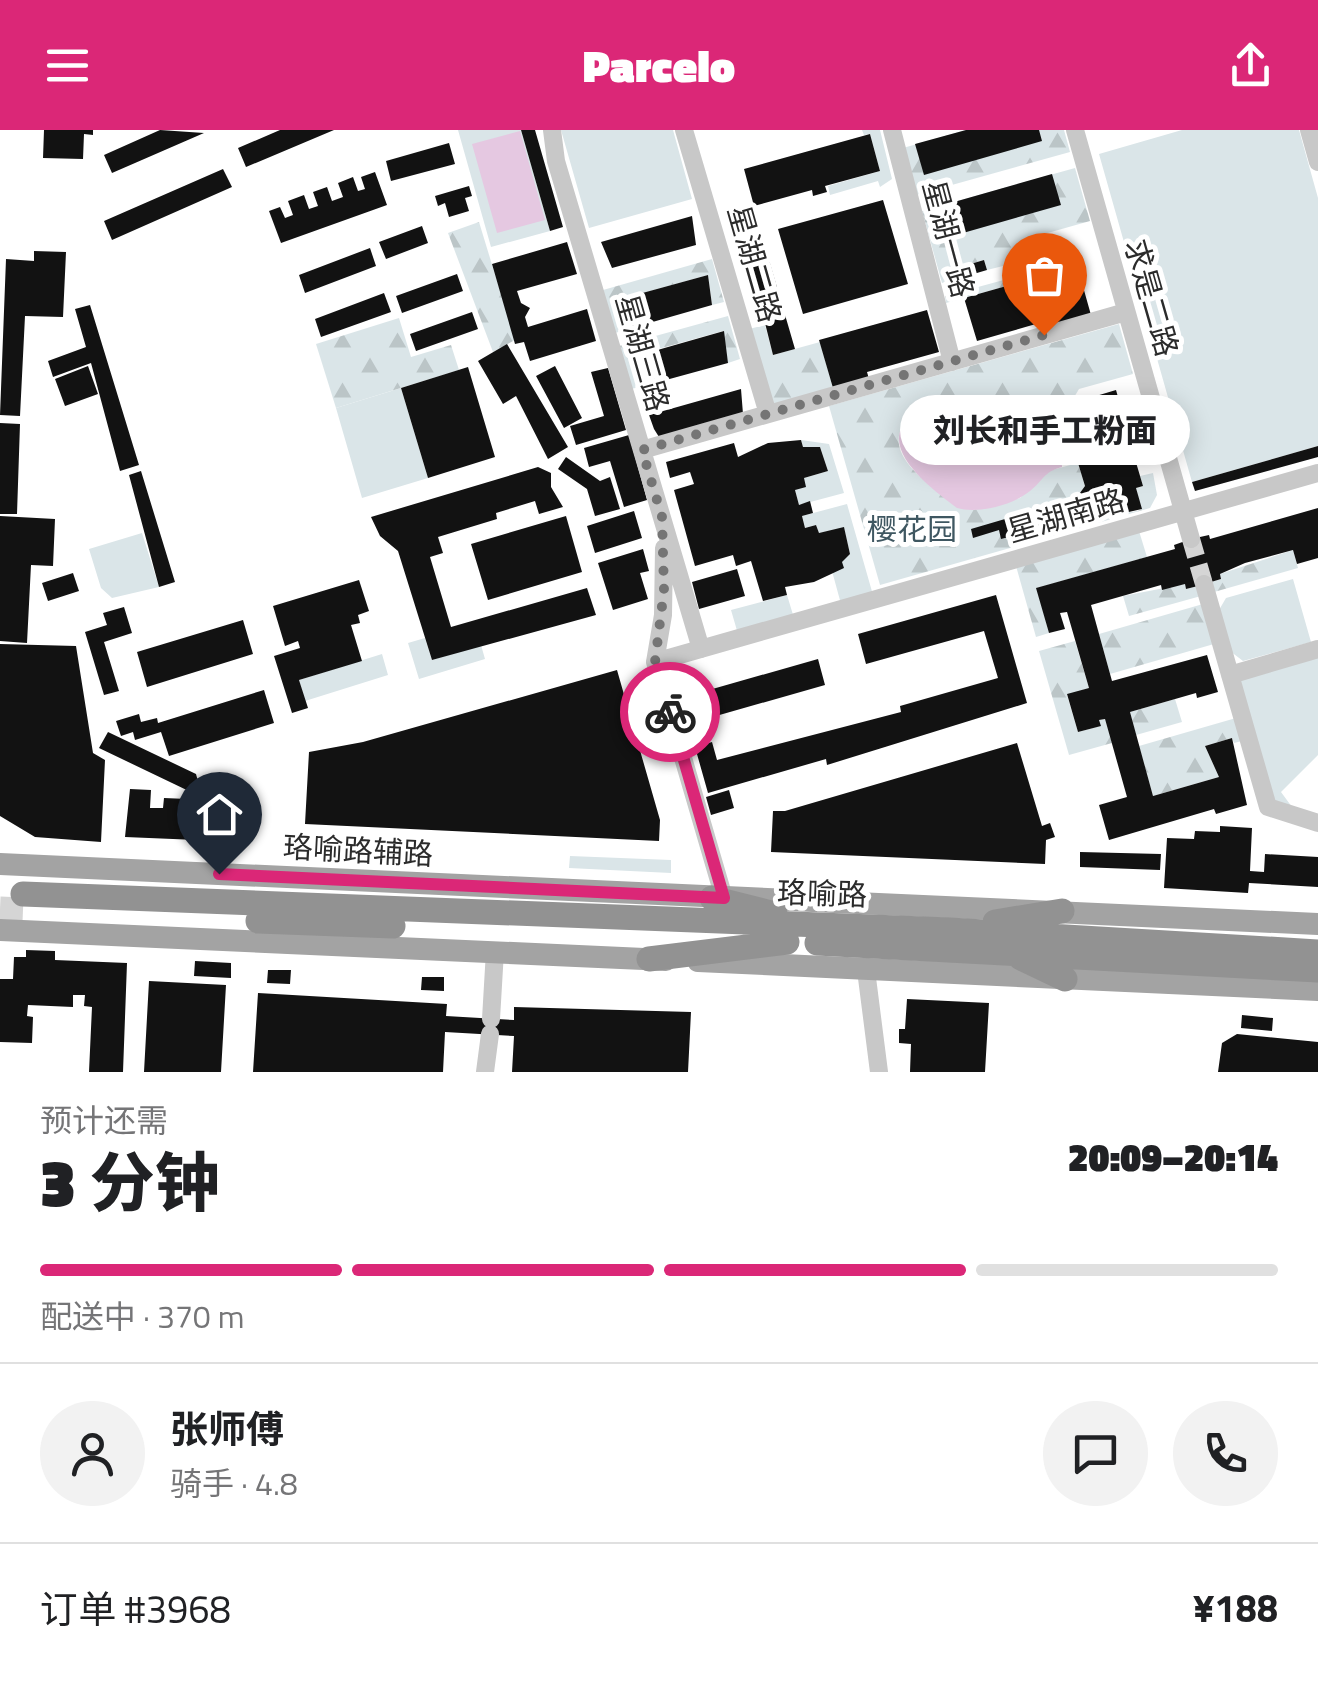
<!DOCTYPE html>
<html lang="zh">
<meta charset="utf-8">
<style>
:root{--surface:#fff;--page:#f2f2f2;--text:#202124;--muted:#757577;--line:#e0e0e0;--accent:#db2777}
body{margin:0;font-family:"Titillium Web","Noto Sans SC",sans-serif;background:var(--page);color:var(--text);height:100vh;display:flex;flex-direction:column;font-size:38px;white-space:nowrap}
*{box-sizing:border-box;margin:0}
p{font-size:32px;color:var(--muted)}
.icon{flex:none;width:55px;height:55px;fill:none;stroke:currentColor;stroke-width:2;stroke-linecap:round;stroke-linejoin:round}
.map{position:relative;height:942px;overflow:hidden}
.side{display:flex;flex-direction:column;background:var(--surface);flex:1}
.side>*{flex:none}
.pin{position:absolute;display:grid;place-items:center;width:85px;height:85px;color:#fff;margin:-102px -42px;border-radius:50% 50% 50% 0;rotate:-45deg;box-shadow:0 0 10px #0007}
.pin .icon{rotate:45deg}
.courier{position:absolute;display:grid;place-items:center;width:100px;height:100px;margin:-50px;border:8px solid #db2777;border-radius:50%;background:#fff;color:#222;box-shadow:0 2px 12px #0007}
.bubble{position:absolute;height:70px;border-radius:35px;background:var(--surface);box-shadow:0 5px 25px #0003;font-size:32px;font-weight:800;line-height:70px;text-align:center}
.headline em{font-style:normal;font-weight:800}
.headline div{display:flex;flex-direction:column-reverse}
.headline{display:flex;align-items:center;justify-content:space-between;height:170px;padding:0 40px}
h1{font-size:65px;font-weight:800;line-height:75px}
.bar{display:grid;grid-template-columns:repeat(4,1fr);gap:15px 10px;align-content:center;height:120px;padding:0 40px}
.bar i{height:12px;border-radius:8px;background:var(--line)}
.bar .on{background:var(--accent)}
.bar p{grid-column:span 4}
.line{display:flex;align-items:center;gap:25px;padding:0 40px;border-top:2px solid var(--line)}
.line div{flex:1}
.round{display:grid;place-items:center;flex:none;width:105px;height:105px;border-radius:52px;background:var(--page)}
header{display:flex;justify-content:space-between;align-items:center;height:130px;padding:0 40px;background:var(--accent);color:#fff;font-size:45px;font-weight:800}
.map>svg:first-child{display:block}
.green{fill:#dae5e8}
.forest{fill:url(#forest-firs)}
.water{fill:#e5c8e1}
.building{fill:#121212}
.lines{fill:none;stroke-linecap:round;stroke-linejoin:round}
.minor-tunnel{stroke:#d5d5d5;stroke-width:18;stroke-dasharray:18 9;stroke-linecap:butt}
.highway-tunnel{stroke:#d5d5d5;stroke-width:25;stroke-dasharray:25 12;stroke-linecap:butt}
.minor{stroke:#c8c8c8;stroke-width:18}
.major{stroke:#a3a3a3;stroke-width:22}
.highway{stroke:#929292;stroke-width:25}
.done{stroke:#757575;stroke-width:10;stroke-dasharray:0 18}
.route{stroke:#db2777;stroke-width:12}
.labels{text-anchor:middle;stroke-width:10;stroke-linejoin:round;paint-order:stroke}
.street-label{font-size:30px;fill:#2b2b2b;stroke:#fff}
.park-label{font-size:30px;fill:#3f5761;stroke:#fff}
</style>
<header><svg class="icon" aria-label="menu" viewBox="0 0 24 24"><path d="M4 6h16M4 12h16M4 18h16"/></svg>Parcelo<svg class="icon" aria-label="share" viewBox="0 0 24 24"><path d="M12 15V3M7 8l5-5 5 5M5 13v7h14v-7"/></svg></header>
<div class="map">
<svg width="1318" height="942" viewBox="0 0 1318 942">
<defs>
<pattern id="forest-firs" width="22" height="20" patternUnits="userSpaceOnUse" patternTransform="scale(2.5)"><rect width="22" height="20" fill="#dae5e8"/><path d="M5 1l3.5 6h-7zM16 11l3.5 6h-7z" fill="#bbc5c7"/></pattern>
</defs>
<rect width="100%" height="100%" fill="#fff"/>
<path class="green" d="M458,0H521L550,101L491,117Z
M561,0H673L692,69L589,98Z
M862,0H880L892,49L880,57L878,51L830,65L828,56L880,41L870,4L864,5Z
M1182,0H1299L1318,68V316L1192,352L1099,24Z
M401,258L428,348L362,368L336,278Z
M801,310L829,314L844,363L799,375L795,360L804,348L828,341L820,317H803Z
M847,374L873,465L841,474L832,441L850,424L844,398L819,403L816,395L805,398L802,386Z
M142,403L159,457L112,468L101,458L89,419Z
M1293,449L1311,512L1243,531L1230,521L1219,480L1226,468Z
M787,465L794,488L738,504L731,480Z
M425,508L432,530L481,515L485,529L419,549L408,513Z
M382,524L388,545L305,571L299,550Z
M1318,525V625L1281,662L1292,677L1273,670L1240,555L1242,547Z
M570,726L671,730V743L569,738Z"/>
<path class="forest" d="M966,0H1064L1070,22L916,65L903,18Z
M1075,38L1090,91L1037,106L1007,135L987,140L984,130L957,138L960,148L942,153L922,81Z
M479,92L515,210L493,222L448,103Z
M1047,121L1053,143L946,173L945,166L1011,148Z
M712,129L724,172L712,175L708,145L618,170L628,199L615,203L603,160Z
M728,186L740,229L728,233L723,201L633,226L644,256L631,259L619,216Z
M399,188L411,227L451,215L459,240L336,278L316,214Z
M1119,194L1133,244L1079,259L1061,289C1026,273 938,283 902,297C883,332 949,369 973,380L1020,368L1044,342L1078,333L1085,356L1077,367L1132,382L1141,380L1136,358L1143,356L1140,346L1153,343L1157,365L1150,378L880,455L829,276Z
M765,195L773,225L820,212L833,258L770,276L749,199Z
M1139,401L1147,427L1037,458L1049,503L1036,507L1016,436Z
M1293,420L1298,438L1214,462L1211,452L1221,449L1220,444Z
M1185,454L1186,459L1198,456L1201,466L1129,486L1123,466Z
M1203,474L1214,514L1110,544L1099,504Z
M1075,511L1089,558L1067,565L1078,602L1100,596L1099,590L1105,589L1112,613L1069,625L1039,521Z
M1175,569L1182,592L1136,605L1130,582Z
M1236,588L1242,611L1234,613L1232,608L1205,616L1219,647L1153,666L1139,616Z"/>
<path class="water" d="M520,1L545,90L497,103L472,14Z
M1028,283L1051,285L1065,292L1067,307L1060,308L1062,337C1043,342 1044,350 1030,361C1013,375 978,384 957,378C937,363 886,326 902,297L959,285Z"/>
<path class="building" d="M44,0H93V5L84,4L83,29L43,28Z
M160,0L204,3L112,43L104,25Z
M280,0H334L246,37L238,18Z
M521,0H535L563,97L550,101Z
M966,0H1039L1042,11L924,45L915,14Z
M870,4L880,41L825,56L827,62L813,66L812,60L754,76L744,39Z
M449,13L455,34L391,51L386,31Z
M223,39L232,57L112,110L104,91Z
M375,42L387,75L281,113L269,81L280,77L285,88L293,85L288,71L304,65L309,79L318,76L313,62L327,57L332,71L343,67L338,53L353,47L358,61L365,59L361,47Z
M1052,44L1061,75L942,109L933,78Z
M469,56L472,66L465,68L469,81L449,87L445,73L438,76L435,66Z
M883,70L908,154L803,184L778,99Z
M692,86L696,115L612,138L601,112Z
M422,96L428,113L386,129L379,112Z
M567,112L577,144L517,161L521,173L530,178L525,187L528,197L587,179L596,211L530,231L524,212L515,214L492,134Z
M1071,114L1091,185L1054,195L1053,189L977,211L964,168L1053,143L1047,121Z
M370,118L376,136L305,163L299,145Z
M34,121L66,122L63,187L25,186L20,286L0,285L6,129L34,131Z
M767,123L795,219L773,225L758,165L751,167L747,153L755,151L748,128Z
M984,130L987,140L960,148L957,138Z
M457,144L463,161L402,183L396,166Z
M708,145L712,175L628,199L617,170Z
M384,163L391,182L321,207L315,189Z
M90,175L139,335L120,341L91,233L53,247L48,231L86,217L75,179Z
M927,180L939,222L867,242L869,249L833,258L819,210Z
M472,182L478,199L416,221L410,204Z
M724,201L728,233L644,256L633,227Z
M507,214L568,317L548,329L516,266L503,274L478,231Z
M88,236L98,264L65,276L55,249Z
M555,236L582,288L564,298L536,246Z
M468,237L495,327L428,348L401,258Z
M608,238L626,300L576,315L570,296L604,286L591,242Z
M741,259L743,284L659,307L654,299L649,285Z
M1116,260L1120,274L1128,272L1144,326L1135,329L1143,356L1136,358L1142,379L1084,392L1077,367L1085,356L1078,333L1088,330L1076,272Z
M0,293L20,294L17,384H0Z
M629,305L647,370L624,377L610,331L589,337L584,318Z
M801,310L803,317H820L828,341L804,348L806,357L795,360L799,375L810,371L813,383L802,386L805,398L816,395L819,403L844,397L850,424L842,432L844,438L814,452L785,457L787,465L763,471L751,431L736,436L733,425L695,436L674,360L694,354L690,342L670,348L666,332L734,313L738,327L768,313Z
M1318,316V327L1195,361L1192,352Z
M566,327L600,351L610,347L620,379L595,386L587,359L558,339Z
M538,337L551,343V357L563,377L539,384L535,371L496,383L497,389L438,407L443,423L430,427L451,497L587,458L596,485L432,530L398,421L380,406L371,387Z
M141,341L175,452L159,457L129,345Z
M1066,372L1071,390L1001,409L999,400L973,408L971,399L1005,389L1008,398L1061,384L1058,374Z
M1318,378V428L1297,434L1293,420L1245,433L1220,444L1221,449L1198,456L1186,459L1185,454L1162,460L1161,455L1091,475L1112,551L1207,525L1218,562L1197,568L1196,563L1130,582L1153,666L1219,647L1205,616L1232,608L1247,675L1216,684L1214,679L1109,710L1099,675L1127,667L1105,589L1099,590L1101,596L1078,602L1067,564L1089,558L1067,482L1060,483L1065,499L1049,503L1036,458L1175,419L1174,415L1191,409L1209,405L1210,409Z
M634,381L642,408L595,423L587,396Z
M0,386L55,389L53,436L31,435L27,513L0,511Z
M566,386L582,442L488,470L471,414Z
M643,419L649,441L640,443L648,469L613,480L598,433Z
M737,439L745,466L699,479L692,452Z
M73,443L79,461L48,471L42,453Z
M359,450L369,481L358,485L360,493L351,495L362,531L299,550L308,578L292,583L274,526L300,518L298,511L285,516L273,476Z
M996,465L1027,573L827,635L826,629L708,663L695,617L712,612L717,630L901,582L900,576L998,548L984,501L866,534L858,504Z
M124,477L132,503L104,512L119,561L104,565L85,502L107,495L103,483Z
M243,490L253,524L147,557L137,522Z
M0,514L76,516L93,623L105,630L101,712L35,707L0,686Z
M818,529L825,555L695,592L688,566Z
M617,540L627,575L647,569L651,583L631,589L660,690L659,711L305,694L309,622L363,612Z
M264,560L274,593L169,626L161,602L135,610L133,602L121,606L116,591L139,584L141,592L157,588L158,593Z
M108,602L196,644L199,655L195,664L99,618Z
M1017,613L1042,696L1050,693L1055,707L1046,710L1045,734L771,722L773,681H785Z
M130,659L151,660L150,678H163L164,668L187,669L222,691L221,711L125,707Z
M729,660L734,678L711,685L706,667Z
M227,694L249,695L248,716L226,714Z
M1220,696L1252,698L1250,741L1264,742L1265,724L1318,727V757L1249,753L1248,763L1164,758L1167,708L1194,709L1195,701L1220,702Z
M1080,722L1161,724L1160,740L1080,737Z
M26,820L55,821V830L127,833L123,942H89L92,877L84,876L85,865H73V877L28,875L27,886L33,887L32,913L0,912V849H13L14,827H26Z
M195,831L231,833V848L194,846Z
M268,840H291L290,854L267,853Z
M422,847H444V861L421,860Z
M149,851L226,855L221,942H144Z
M258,863L447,874L446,886L514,890V877L691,882L688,942H512L514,906L445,902L443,942H253Z
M907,869L989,873L985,942H910L911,914L899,913V899H905Z
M1242,885L1273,888L1272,901L1241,898Z
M1237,904L1318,912V942H1218L1222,913Z"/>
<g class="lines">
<path class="minor-tunnel" d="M1191,409L1204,454"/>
<path class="highway-tunnel" d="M0,779L23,780"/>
<path class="minor" d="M552,0L556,31L701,519
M684,0L768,284
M892,0L952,232
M1075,0L1191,409
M1309,0L1318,32
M642,320L1126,182
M664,418L663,485L655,532L724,768
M1204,454L1268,677L1318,693
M655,532L1318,343
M1230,545L1318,519
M866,840L879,942
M491,889L495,821
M485,942L490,904"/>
<path class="major" d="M0,734L1318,794
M0,800L666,830
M698,831L1318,860"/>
<path class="highway" d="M23,764L950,800L1318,822
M712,768L775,784
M258,791L393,796
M995,792L1062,781
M817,813L1318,840
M1021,828L1065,849
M649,829L787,812"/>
</g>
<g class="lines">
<path class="done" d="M670,582L655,532L664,460L662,387L642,320L1044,205"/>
<path class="route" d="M219,744L724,768L670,582"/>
</g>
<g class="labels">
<g class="street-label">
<text transform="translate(948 109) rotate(75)" y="10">星湖一路</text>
<text transform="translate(754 134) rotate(74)" y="10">星湖二路</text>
<text transform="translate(1151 168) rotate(74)" y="10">求是二路</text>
<text transform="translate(642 223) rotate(74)" y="10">星湖三路</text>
<text transform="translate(1066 386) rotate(-16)" y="10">星湖南路</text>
<text transform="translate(358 721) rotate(3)" y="10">珞喻路辅路</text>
<text transform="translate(822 764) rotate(2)" y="10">珞喻路</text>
</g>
<g class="park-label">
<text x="912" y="410">樱花园</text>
</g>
</g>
</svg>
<div class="pin" style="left:1044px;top:205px;background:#ea580c"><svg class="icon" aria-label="bag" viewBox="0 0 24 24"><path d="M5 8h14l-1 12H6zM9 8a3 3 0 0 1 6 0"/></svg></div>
<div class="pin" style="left:219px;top:744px;background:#1f2937"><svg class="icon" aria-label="home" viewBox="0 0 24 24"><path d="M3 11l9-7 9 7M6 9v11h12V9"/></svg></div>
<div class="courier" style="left:670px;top:582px"><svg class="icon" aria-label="bike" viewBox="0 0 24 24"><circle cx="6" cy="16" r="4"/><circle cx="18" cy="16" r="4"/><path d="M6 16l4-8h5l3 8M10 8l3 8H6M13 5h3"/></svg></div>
<div class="bubble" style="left:900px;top:265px;width:290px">刘长和手工粉面</div>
</div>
<section class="side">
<div class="headline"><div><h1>3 分钟</h1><p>预计还需</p></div><em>20:09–20:14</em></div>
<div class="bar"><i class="on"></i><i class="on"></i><i class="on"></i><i></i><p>配送中 · 370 m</p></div>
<div class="line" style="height:180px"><a class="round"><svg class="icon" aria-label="person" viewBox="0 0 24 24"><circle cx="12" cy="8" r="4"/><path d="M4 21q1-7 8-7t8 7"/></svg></a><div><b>张师傅</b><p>骑手 · 4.8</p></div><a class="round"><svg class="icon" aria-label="chat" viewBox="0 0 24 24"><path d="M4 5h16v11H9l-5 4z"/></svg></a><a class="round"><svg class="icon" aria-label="phone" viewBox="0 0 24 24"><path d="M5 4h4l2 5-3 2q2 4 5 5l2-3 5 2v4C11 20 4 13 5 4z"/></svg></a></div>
<div class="line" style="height:130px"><div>订单 #3968</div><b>¥188</b></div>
</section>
